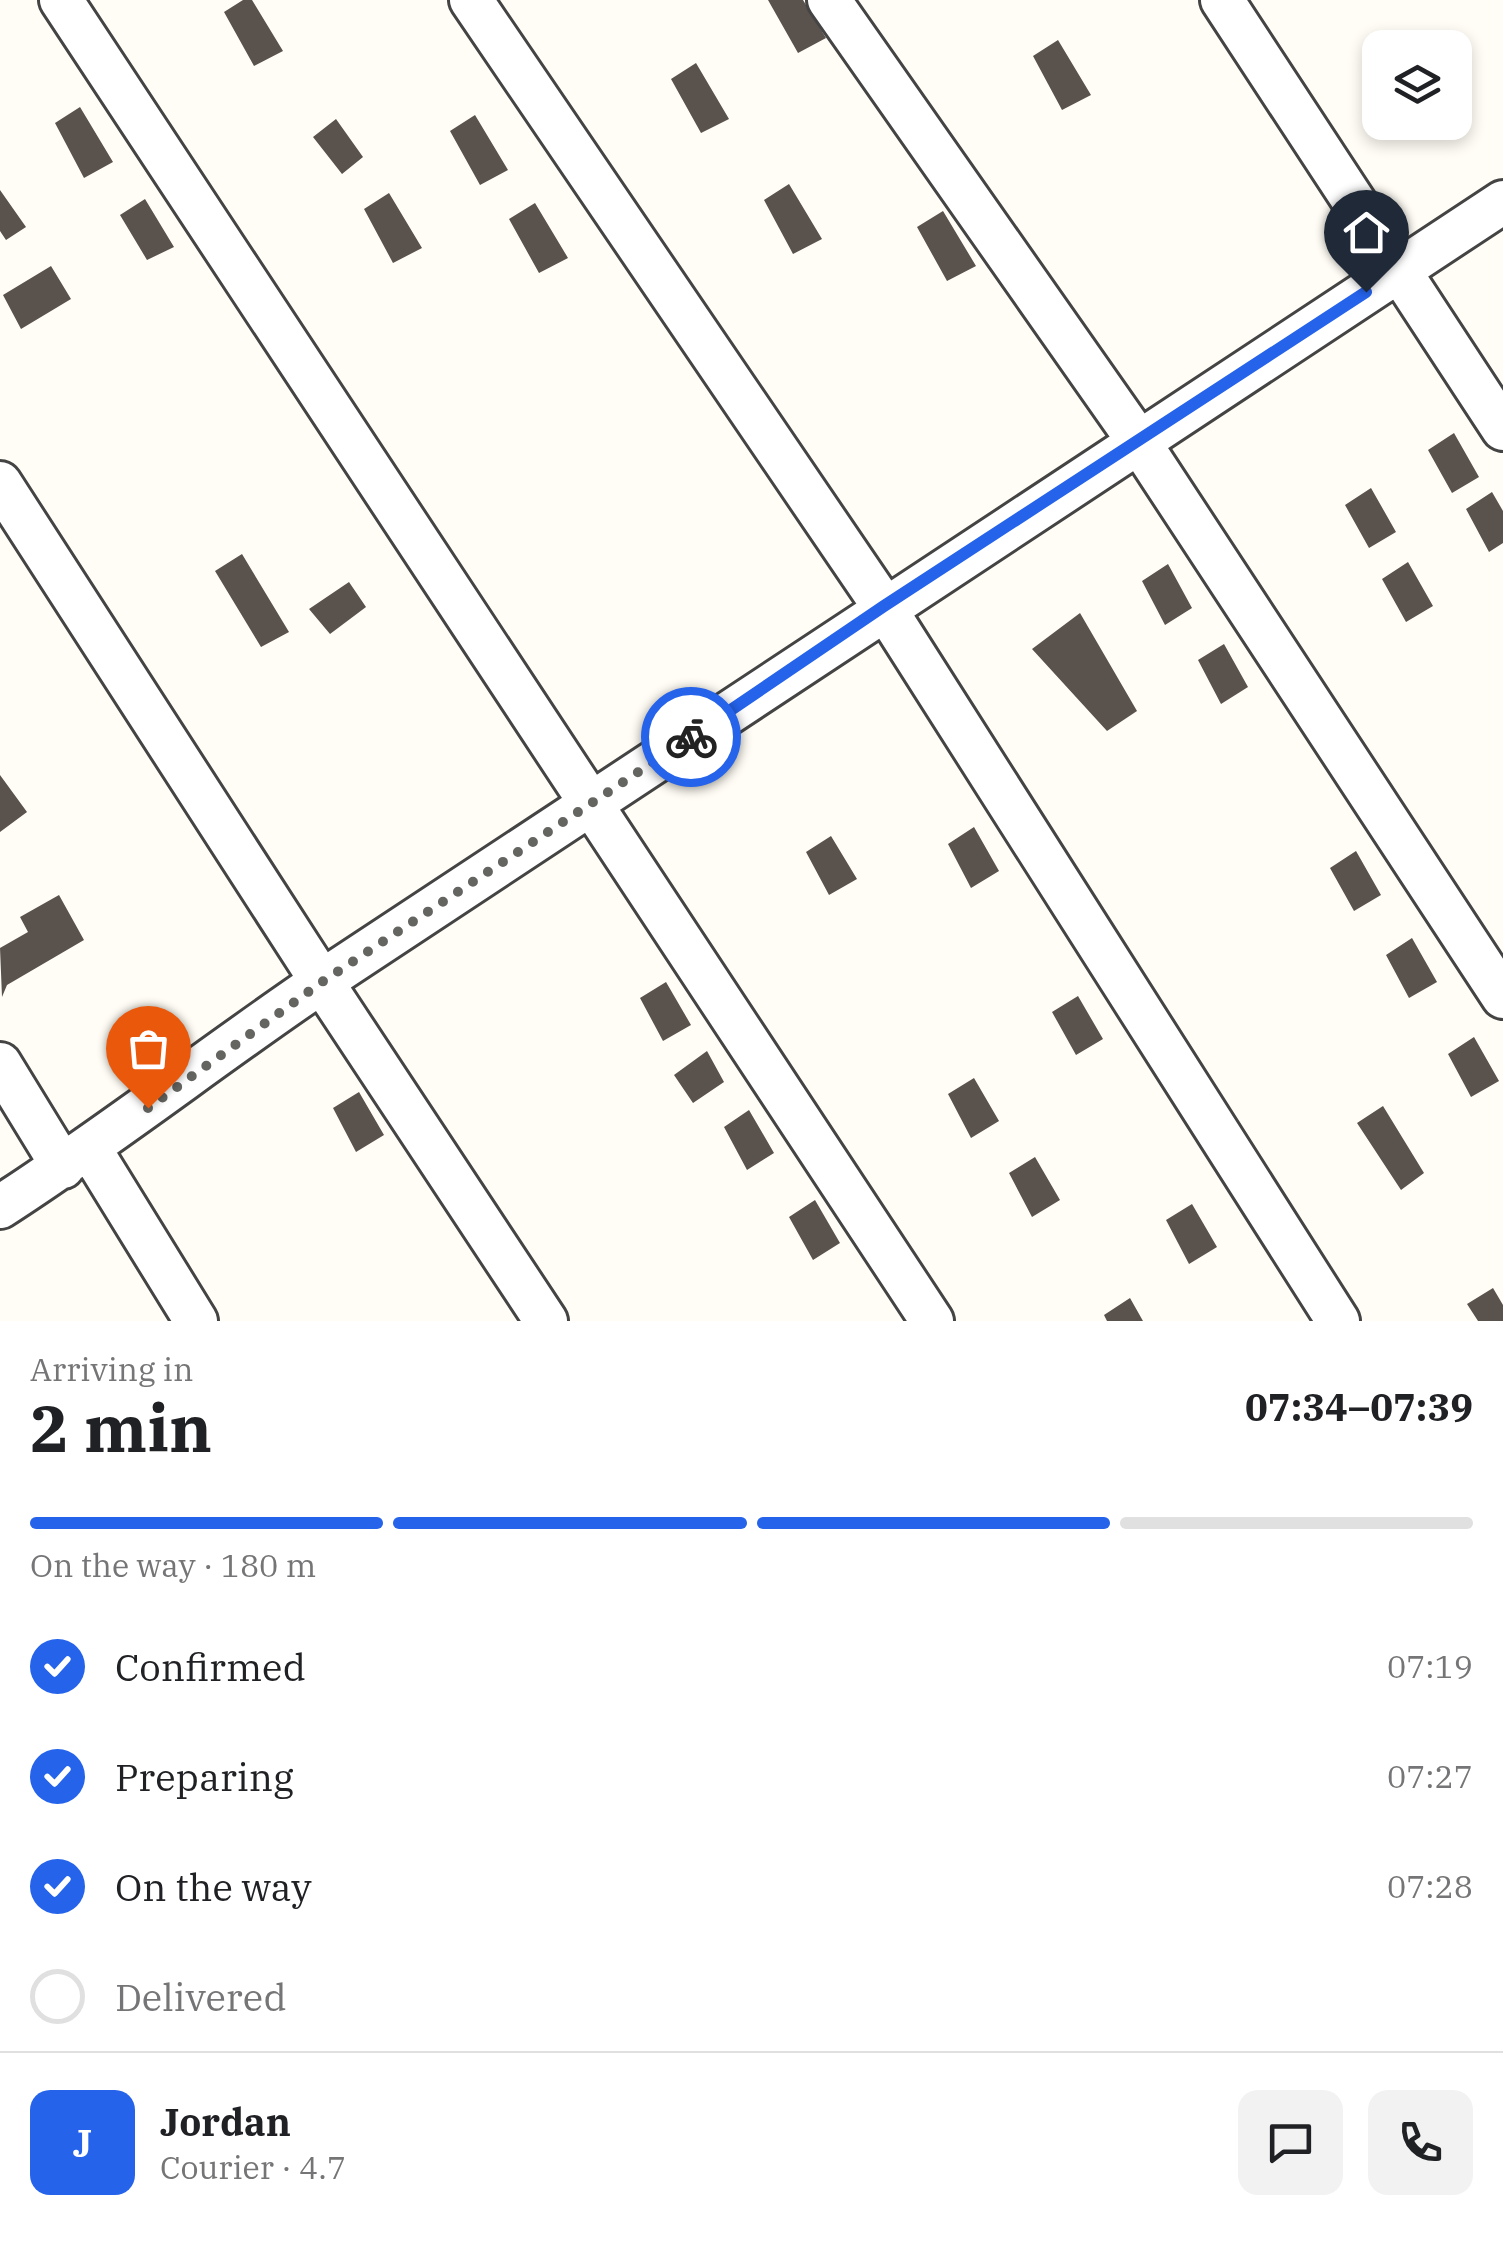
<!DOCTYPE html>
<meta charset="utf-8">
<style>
:root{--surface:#fff;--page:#f2f2f2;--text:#202124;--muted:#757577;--line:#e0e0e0;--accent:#2563eb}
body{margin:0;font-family:"IBM Plex Serif",serif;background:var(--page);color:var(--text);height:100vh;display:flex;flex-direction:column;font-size:38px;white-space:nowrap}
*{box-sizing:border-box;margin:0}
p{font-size:32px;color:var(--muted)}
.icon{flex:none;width:55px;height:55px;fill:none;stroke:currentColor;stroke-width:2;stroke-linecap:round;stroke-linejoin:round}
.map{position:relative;height:1321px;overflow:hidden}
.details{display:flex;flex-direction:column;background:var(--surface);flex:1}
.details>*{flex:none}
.buttons{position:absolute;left:1362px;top:30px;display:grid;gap:20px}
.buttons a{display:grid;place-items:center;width:110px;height:110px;border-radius:20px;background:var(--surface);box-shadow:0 5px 15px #0003;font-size:50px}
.pin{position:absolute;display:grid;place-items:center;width:85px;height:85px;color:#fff;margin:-102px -42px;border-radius:50% 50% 50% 0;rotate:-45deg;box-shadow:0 0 10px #0007}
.pin .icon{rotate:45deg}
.courier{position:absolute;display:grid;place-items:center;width:100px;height:100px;margin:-50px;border:8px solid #2563eb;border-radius:50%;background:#fff;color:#222;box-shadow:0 2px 12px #0007}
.head em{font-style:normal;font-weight:800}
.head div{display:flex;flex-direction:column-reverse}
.head{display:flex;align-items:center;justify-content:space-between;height:170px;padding:0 30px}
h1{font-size:65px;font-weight:800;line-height:75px}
.bar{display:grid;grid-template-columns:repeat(4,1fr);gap:15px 10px;align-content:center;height:120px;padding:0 30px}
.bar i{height:12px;border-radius:8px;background:var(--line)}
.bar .active{background:var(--accent)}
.bar p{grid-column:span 4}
.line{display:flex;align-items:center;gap:25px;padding:0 30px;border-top:2px solid var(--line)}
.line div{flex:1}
.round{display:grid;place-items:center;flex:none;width:105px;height:105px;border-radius:20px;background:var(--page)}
ol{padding:0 30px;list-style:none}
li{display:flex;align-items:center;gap:30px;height:110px}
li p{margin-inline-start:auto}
li .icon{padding:10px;border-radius:50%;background:var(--accent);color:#fff;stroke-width:4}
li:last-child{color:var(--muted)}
li i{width:55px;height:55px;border:5px solid var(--line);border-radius:50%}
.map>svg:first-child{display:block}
.building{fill:#5a524d}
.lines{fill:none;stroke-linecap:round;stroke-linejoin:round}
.minor-casing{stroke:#444;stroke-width:48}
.minor{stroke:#fff;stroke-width:42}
.done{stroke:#646461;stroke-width:10;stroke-dasharray:0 18}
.route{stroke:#2563eb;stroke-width:12}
</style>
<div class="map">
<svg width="1503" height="1321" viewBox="0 0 1503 1321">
<rect width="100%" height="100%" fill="#fffdf5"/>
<path class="building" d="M243,0H252L283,51L254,66L224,12Z
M768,0H803L826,38L798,53Z
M1058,40L1091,95L1062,110L1033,56Z
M696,63L729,119L701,133L671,79Z
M80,107L113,162L84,178L55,123Z
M475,115L508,170L480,185L450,131Z
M336,119L363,157L342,174L313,137Z
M789,184L822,239L793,254L764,200Z
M0,190L26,227L6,240L0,231Z
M389,193L422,248L393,263L364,209Z
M145,199L174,247L147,260L120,215Z
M535,203L568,258L539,273L509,219Z
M943,211L976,266L947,281L917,227Z
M51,266L71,299L21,329L3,295Z
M1454,433L1479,477L1452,493L1428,450Z
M1371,488L1396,532L1369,548L1345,505Z
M1492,492L1503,511V543L1489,552L1466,509Z
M242,554L289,632L261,647L215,571Z
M1408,562L1433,606L1406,622L1382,579Z
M1168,564L1192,608L1165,625L1142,581Z
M349,582L366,607L330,634L309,609Z
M1080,613L1137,711L1107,731L1032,649Z
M1224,644L1248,687L1221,704L1198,660Z
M0,775L27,812L0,832Z
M974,827L999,871L971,888L948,844Z
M831,836L857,879L829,895L806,852Z
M1356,851L1381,895L1354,911L1330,868Z
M59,895L84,940L7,985L2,997L0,948L28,932L20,917Z
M1412,938L1437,982L1409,998L1386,955Z
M666,982L691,1025L663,1041L640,998Z
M1078,996L1103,1039L1076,1055L1052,1012Z
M1474,1037L1499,1081L1471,1097L1448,1054Z
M707,1051L724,1082L693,1103L674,1075Z
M974,1078L999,1121L971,1138L948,1094Z
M359,1092L384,1135L356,1152L333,1108Z
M1383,1106L1424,1173L1401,1190L1357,1123Z
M749,1110L774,1153L747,1170L724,1127Z
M1035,1157L1060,1200L1032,1217L1009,1173Z
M815,1200L840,1243L813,1260L789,1217Z
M1192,1204L1217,1247L1189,1264L1166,1220Z
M1493,1288L1503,1305V1321H1478L1467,1304Z
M1130,1298L1143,1321H1107L1104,1315Z"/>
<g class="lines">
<defs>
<path id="minor" d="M61,0L932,1321
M471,0L884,607L1338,1321
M829,0L1139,442L1503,997
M1222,0L1503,429
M0,483L322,982L546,1321
M0,1064L63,1167
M90,1149L196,1321
M0,1207C112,1135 217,1052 327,978C718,717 1111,460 1503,202"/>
</defs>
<use href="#minor" class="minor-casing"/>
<use href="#minor" class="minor"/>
</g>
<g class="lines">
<path class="done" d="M148,1108L322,982L691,737"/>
<path class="route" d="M691,737L884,606L1366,292"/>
</g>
</svg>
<div class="buttons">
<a><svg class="icon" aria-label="layers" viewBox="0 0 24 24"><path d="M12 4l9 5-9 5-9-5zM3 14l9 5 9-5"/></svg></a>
</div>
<div class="pin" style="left:148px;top:1108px;background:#ea580c"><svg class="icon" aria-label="bag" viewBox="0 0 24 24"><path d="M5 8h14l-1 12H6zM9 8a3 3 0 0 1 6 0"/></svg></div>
<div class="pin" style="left:1366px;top:292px;background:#1f2937"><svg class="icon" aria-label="home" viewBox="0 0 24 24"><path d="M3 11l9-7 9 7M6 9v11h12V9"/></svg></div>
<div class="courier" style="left:691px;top:737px"><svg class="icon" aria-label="bike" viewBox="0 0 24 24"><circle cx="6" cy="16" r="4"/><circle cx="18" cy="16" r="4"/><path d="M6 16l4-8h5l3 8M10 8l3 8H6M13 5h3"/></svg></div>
</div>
<section class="details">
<div class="head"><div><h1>2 min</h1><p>Arriving in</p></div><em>07:34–07:39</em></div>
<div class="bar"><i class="active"></i><i class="active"></i><i class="active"></i><i></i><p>On the way · 180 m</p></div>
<ol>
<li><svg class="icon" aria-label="check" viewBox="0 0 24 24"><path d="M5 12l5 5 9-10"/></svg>Confirmed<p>07:19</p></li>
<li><svg class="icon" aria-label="check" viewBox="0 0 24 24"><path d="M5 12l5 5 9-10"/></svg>Preparing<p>07:27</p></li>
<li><svg class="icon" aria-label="check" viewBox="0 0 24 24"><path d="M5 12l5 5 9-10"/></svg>On the way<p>07:28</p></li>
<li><i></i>Delivered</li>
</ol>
<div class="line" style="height:180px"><b class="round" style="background:var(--accent);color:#fff">J</b><div><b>Jordan</b><p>Courier · 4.7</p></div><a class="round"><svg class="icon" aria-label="chat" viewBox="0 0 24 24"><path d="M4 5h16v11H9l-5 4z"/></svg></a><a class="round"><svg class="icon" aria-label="phone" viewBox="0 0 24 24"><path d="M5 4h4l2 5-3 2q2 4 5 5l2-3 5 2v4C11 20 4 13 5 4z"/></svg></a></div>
</section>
